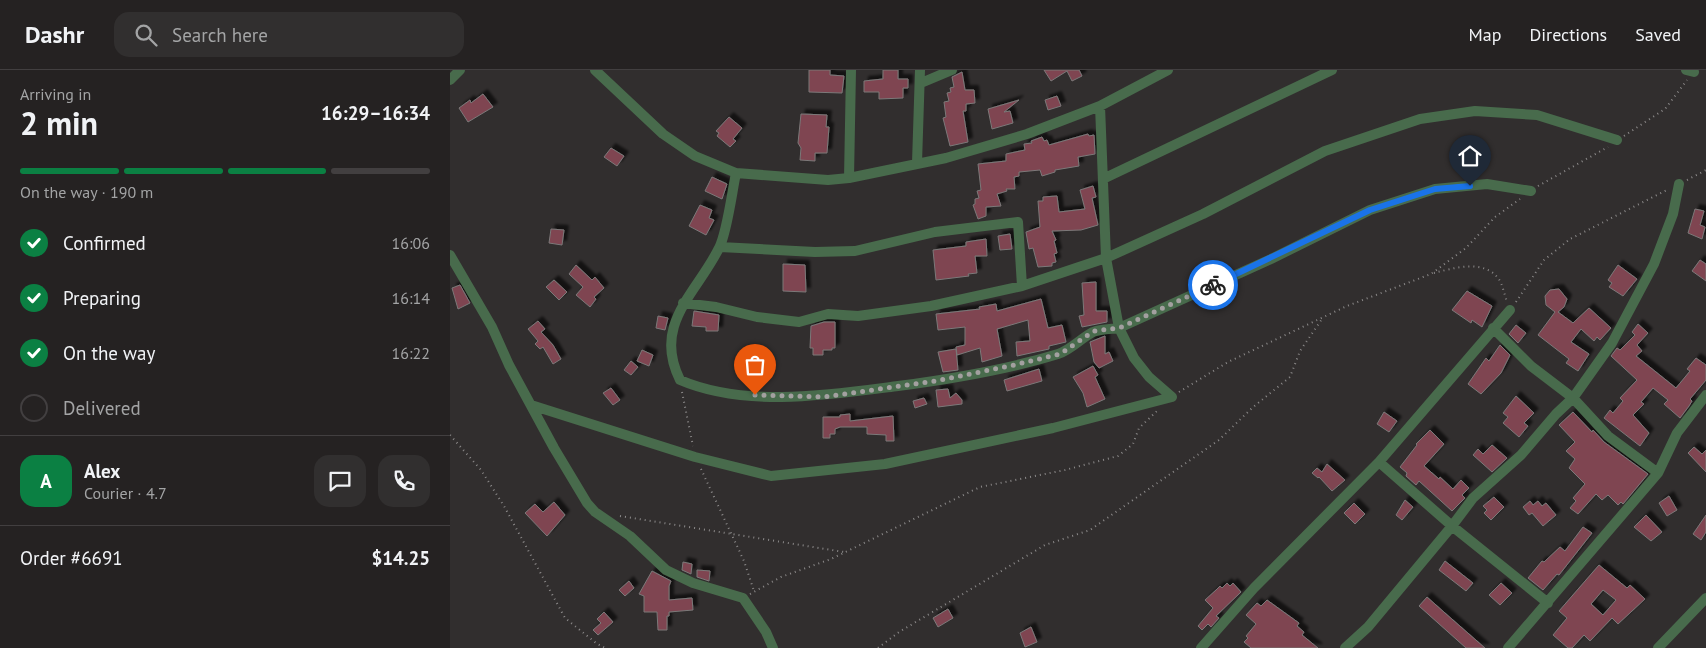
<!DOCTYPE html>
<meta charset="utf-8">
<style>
:root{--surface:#252222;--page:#312f2f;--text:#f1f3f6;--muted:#a3a4a5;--line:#423f40;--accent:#0b8043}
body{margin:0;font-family:"PT Sans",sans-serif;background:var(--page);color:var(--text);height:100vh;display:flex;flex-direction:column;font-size:19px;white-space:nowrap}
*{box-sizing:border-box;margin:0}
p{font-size:16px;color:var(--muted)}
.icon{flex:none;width:28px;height:28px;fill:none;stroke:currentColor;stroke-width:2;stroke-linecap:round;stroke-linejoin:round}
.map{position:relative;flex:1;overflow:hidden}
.panel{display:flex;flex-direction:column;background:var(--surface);width:450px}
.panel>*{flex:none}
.pin{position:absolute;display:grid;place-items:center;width:42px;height:42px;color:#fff;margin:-51px -21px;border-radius:50% 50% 50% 0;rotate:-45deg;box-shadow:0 0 5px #0007}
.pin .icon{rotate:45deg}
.courier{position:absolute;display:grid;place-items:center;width:50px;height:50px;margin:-25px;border:4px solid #1a73e8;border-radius:50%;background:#fff;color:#222;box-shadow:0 1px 6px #0007}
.summary em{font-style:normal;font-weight:600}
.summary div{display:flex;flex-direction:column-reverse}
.summary{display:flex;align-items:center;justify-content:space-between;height:85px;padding:0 20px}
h1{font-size:32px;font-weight:600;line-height:38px}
.bar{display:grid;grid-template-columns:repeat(4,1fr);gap:8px 5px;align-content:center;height:60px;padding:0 20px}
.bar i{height:6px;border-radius:4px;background:var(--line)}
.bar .on{background:var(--accent)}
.bar p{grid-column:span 4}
.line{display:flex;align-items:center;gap:12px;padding:0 20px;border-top:1px solid var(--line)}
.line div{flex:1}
.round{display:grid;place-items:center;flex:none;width:52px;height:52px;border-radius:15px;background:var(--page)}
ol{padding:0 20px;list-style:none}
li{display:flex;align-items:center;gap:15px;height:55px}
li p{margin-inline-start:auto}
li .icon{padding:5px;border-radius:50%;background:var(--accent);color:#fff;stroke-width:4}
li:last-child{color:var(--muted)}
li i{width:28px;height:28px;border:2px solid var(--line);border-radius:50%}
header{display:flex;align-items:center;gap:30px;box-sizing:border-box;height:70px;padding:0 25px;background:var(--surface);border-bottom:1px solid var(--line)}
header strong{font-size:24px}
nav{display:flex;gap:28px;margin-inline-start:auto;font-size:18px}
.search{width:350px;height:45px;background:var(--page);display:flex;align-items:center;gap:12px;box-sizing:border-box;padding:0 18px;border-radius:15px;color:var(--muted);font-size:19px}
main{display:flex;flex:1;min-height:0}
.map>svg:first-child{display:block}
.building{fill:#7f4451;stroke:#7c7979;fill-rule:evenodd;filter:url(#shadow)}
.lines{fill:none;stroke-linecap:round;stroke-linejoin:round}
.path{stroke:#8c8a8a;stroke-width:2;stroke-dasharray:1 4;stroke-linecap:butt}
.minor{stroke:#486b4c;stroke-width:10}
.done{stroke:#a3a0a0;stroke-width:5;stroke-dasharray:0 9}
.route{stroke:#1a73e8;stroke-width:6}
</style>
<header>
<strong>Dashr</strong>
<div class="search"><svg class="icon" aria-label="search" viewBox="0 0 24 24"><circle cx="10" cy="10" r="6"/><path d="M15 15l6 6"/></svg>Search here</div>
<nav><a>Map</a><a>Directions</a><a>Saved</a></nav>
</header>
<main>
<section class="panel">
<div class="summary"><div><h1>2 min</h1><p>Arriving in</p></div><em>16:29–16:34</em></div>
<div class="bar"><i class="on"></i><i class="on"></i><i class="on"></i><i></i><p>On the way · 190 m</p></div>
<ol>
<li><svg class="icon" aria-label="check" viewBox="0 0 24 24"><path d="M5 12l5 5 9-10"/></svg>Confirmed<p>16:06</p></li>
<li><svg class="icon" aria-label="check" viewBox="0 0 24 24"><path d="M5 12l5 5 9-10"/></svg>Preparing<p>16:14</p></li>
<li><svg class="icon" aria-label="check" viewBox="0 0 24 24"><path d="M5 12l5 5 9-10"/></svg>On the way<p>16:22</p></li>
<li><i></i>Delivered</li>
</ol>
<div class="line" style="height:90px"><b class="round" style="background:var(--accent);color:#fff">A</b><div><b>Alex</b><p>Courier · 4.7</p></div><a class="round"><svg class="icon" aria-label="chat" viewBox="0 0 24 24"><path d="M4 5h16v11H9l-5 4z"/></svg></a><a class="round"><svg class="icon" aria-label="phone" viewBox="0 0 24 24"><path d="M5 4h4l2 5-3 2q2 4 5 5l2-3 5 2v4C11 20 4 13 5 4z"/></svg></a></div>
<div class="line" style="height:65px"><div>Order #6691</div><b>$14.25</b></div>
</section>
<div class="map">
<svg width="1256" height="578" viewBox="0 0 1256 578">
<defs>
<filter id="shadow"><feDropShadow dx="4.5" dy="-4.5" stdDeviation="1" flood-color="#0009"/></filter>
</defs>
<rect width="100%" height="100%" fill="#312e2e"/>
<path class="building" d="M359,0H380V5L394,6L392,23L359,22Z
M433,0H448V9H458V18H453V28L429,29V22H414V11L433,9Z
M594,0H629L632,6L622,11L617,1L601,11Z
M512,2L515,20H524L525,33L516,34V41H513L518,72L500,76L493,48L496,47L494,32L499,31L497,23L501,22L500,18L504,17L502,7Z
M33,24L43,37L18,52L9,38L20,30L21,33Z
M607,26L611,36L598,40L595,30Z
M569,30L554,42L560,41L563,53L542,59L538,39Z
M351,44L377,45L376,57H379L377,83H365V91L350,90L351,78L348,73Z
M279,47L292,58L283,69L286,71L280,77L267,66L269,63L266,61Z
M638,64L639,66L644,65L645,84L628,87L629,96L605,100V102L592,106L590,100L569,102V106L564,107L565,119H556L557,121L547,124L551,136L536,137V146L528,149L523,135L525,134V129L529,128L527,121L531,120L528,94L556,91V84L575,80L574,74L582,73L581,71L592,67L594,71L597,70L599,75Z
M161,78L174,86L167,96L154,87Z
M262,107L277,114L272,129L255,121Z
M643,116L646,127L642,128L648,155L631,160L602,161L606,170L604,171L607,183L604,184L606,192L602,193V196L588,197L583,178L579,179L576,162L590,157L588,131H593V127L607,126L609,142L635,139L630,120Z
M250,135L262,140L259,148L264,150L256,165L239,156Z
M1245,139L1254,141L1250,155L1255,157L1252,169L1238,163Z
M101,159L114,160L112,175L99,173Z
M560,164L562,179L550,180L548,166Z
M536,169L537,186H525L527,203L518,204L519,206L486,210L483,180L516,176V172Z
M1250,190L1256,194V211L1242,201Z
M333,194L355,195L356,222L333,221Z
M126,195L142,210L145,207L154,218L144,227L146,229L140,237L126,225L133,217L119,204Z
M1168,195L1187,209L1173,226L1159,217L1162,213L1158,210Z
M104,210L117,222L109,230L96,217Z
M646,212V241H657V252L632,257L629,246L634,245L632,213Z
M10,215L20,233L8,239L2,218Z
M1109,219L1117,229L1114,237L1108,242L1123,253L1139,238L1161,258L1150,270L1147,267L1144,271L1131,259L1121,272L1139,284L1128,301L1116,293L1119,289L1088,265L1105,242L1096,235L1095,226L1100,220Z
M1017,221L1042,236L1032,257L1022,250L1021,253L1002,240Z
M591,229L598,258L612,255L616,272L599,276V279L567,286L566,272L580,271L578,250L547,259L552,286L532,292L530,278L507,285L506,277L515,275V257L488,260L486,244L530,239L529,237L546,234L547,241Z
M244,241L269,245L268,261H256V257L242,256Z
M208,246L218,248L215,260L206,258Z
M88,251L95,259L91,262L103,275L111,289L103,294L93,277L90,279L85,274L88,271L78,259Z
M374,252H385V278H382V280H373V285H363V278H360L361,256Z
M1188,254L1198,263L1187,275L1192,281L1186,286L1226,318L1240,301L1237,299L1246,288L1256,295V310L1240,329L1242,331L1239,336L1230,348L1214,334L1218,330L1203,318L1191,332L1194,334L1183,345L1199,363L1190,376L1154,348L1160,340L1163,343L1173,331L1170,328L1187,310L1161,286L1167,278L1170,280L1185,265L1182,262Z
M1066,255L1076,263L1068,273L1059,264Z
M655,266V284L659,282L663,291L649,298L644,292L640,272Z
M1050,275L1060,285L1051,303L1031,324L1018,314L1036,288L1039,291Z
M506,279L508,300L493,302L488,282Z
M192,280L203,285L199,296L187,291Z
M181,291L188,297L181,305L174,300Z
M643,296L648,305L645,307L655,329L637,337L633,323L623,307Z
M589,299L592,311L557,321L554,310Z
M161,318L170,330L163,335L153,323Z
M498,319L500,328L506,323L512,330V334L488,337L486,320Z
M1066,326L1084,343L1074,353L1078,356L1069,367L1053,353L1058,347L1053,343Z
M474,328L477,334L465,338L463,331Z
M934,342L947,351L939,362L927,354Z
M1123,342L1142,362L1143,360L1154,372L1198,404L1173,434L1171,432L1168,435L1158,425L1152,430L1146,424L1128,444L1120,438L1126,431L1123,428L1135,414L1119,398L1125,389L1116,381L1125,372L1109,355Z
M400,344V351L443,346L444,371H436V365L417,364V357H390L385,359V364H380V368H373V347H390V345Z
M980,360L994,374L974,396L989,409L990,407L1003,419L1011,410L1019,418L1012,425L1015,428L1002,441L969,411L966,415L956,406L957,403L950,397L967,375L966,374Z
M1042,375L1057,388L1042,402L1023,385L1028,379L1033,384Z
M1244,377L1252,384L1256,380V402L1238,383Z
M877,394L895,410L882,421L869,407L868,408L862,403L867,398L872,402Z
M1219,426L1227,440L1217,446L1209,433Z
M1044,427L1054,437L1041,450L1034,443L1037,440L1033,436Z
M955,430L963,437L952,450L946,445Z
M1080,431L1083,435L1088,431L1092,436L1096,433L1106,445L1093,456L1082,443L1079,445L1073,437Z
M104,432L115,445L97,466L75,443L85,434L93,442Z
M904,433L915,444L905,454L894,443Z
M1196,445L1212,462L1201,471L1184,457Z
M1256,445V462L1251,470L1243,464Z
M1133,457L1142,463L1109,505L1107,504L1093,520L1078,508L1092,491L1094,492L1110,477L1115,481Z
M995,491L1023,513L1016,521L989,500Z
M233,492L242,494L241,504L232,500Z
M1149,495L1177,518L1180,515L1195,529L1168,554L1162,548L1140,571L1134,565L1122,578H1118L1103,565L1117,548L1109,541ZM1153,520L1166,530L1153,545L1141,534Z
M247,500L260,501L259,511L247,507Z
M202,501L221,511L219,516V530L242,528L243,540L219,542V546H217V560H208L207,542H194V526L189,524Z
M179,511L184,518L175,526L169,520Z
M777,513L780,516L783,513L791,522L766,546L769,548L761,557L758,554L752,560L748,556L763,538L755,530L766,520L770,516L772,518Z
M1051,513L1062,523L1050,535L1039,525Z
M977,527L995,543L1035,578H1016L969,536Z
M817,530L849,553L847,556L854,562L852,565L868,578H801L794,572L798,568L796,566L806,554L796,545L807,533L811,536Z
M498,539L503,548L488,557L483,548Z
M154,542L163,552L148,565L143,560L151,553L147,549Z
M581,557L587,572L575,577L570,563Z"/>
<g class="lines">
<path class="path" d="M1174,66L1215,39L1237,10
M1237,110L1256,100
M1088,116L1158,77
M984,203C1004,198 1033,189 1048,208C1053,214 1054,225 1057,231
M1066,232L1094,190L1120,169L1219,119
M232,322L243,376
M729,322L778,292L897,236L981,204L1016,178L1045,147L1070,129
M0,365L31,400L54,436L115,548L146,573L155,578
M251,399L294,491L304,521
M170,446L394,482
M300,524L331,507L381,489L530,417L615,400L668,386L683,374L689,358L707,341
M428,578L449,562L595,475L640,460L769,370L802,338L840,307L850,281L872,249"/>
<path class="minor" d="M145,0L213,64L245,86L286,103L378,110L399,108L496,88L577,64L650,36L718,0
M1236,0L1244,2
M0,10L10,0
M471,13L502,0
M650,36L656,188L669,258L684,288L699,307L722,327
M467,93L470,0
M286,103C282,122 277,163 269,178C247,223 202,254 230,310C295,338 379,325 448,316C501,309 556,300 608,284C621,280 631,268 643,262C650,259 661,259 669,258L821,189L920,140L985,119L1037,114L1081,121
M399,108L401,0
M655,108L882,0
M270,177L365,182L405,181L485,162L568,152L572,216
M0,185L42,257L59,295L104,378L137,433L145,442L180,466L216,500L243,513L293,528L316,562L323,578
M233,233L266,237L307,247L349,252L378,244L408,246L481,236L572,216L656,188L753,144L875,81L970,49L1025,41L1087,45L1167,70
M1043,258L1081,296L1123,328L1158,366L1208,403
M81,335L245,387L321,406L435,394L603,358L722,327
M929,392L1002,456L1098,533
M751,578L804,518L929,392L1060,240
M895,578L918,557L1002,456L1023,428L1071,385L1106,344L1123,328L1162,273L1204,194L1223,144L1229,114
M1058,578L1208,403L1227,363L1256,325
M1208,578L1256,528"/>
</g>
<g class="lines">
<path class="done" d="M305,325L373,327L486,311L564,295L610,284L644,261L669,258L763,215"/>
<path class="route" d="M763,215L920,140L985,119L1020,116"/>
</g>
</svg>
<div class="pin" style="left:305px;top:325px;background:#ea580c"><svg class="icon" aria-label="bag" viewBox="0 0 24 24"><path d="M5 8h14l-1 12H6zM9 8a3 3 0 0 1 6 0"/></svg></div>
<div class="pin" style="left:1020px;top:116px;background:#1f2937"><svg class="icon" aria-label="home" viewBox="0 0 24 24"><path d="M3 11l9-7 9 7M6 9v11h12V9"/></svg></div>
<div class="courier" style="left:763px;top:215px"><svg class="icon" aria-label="bike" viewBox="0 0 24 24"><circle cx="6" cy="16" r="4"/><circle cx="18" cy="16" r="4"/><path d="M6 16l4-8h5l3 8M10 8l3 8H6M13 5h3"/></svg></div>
</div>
</main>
